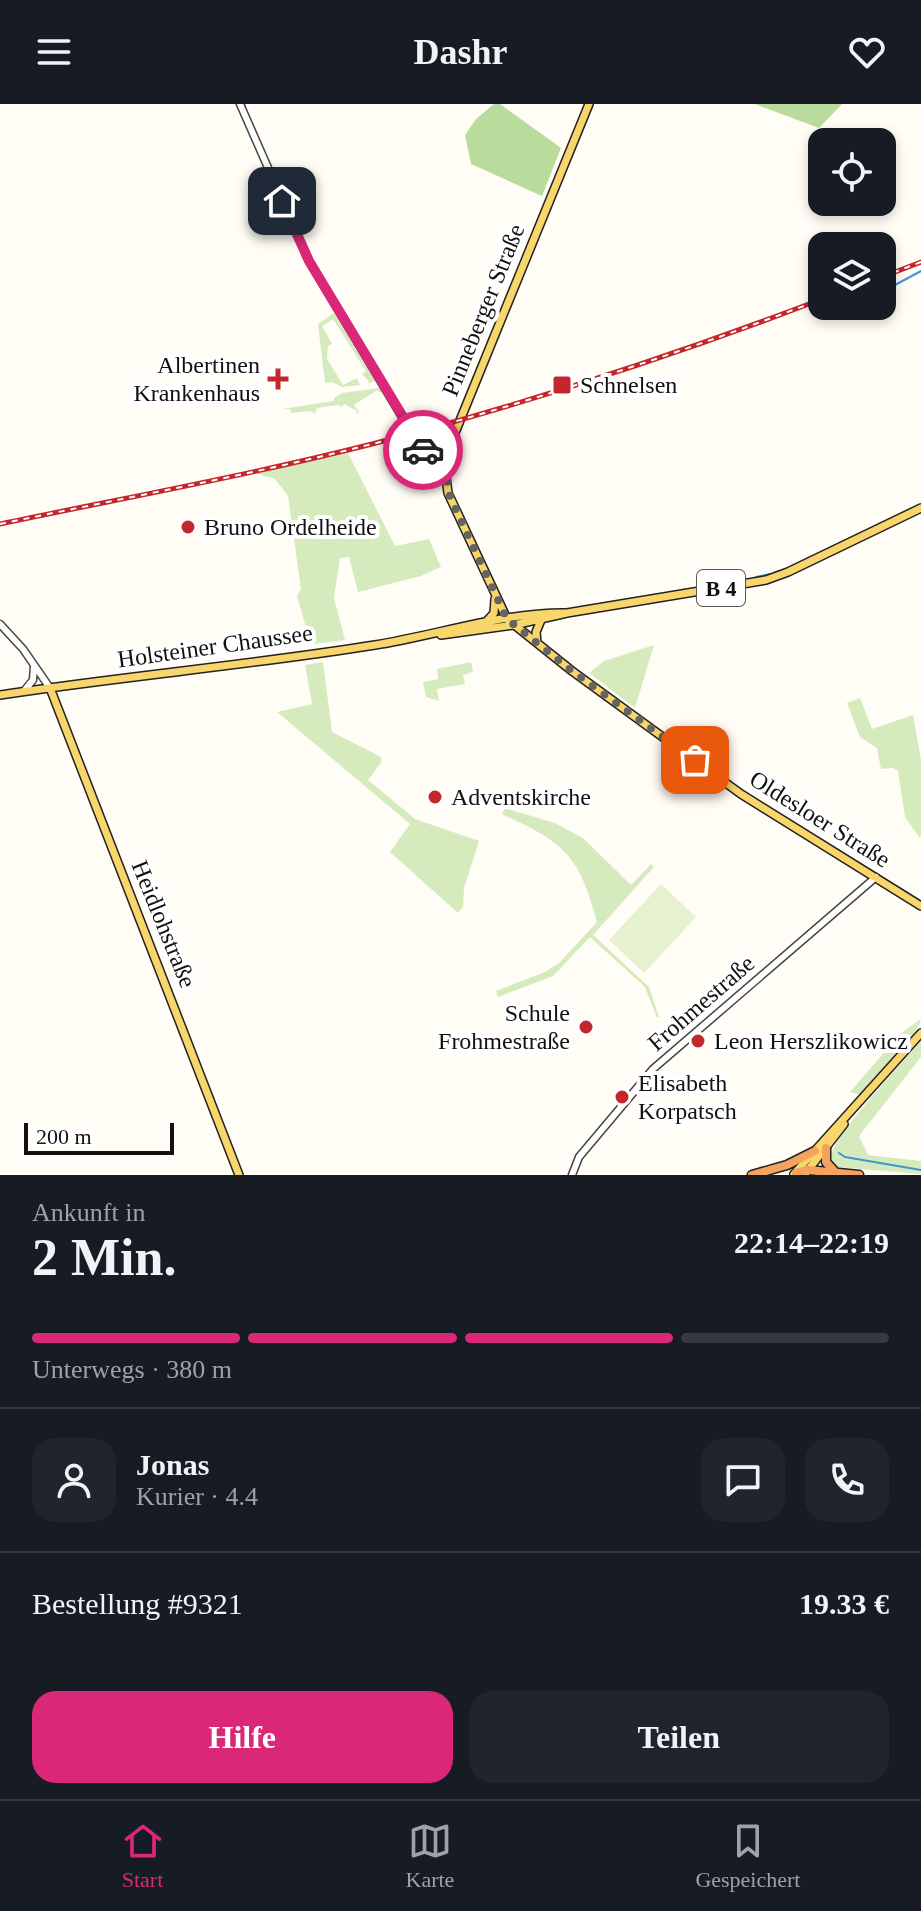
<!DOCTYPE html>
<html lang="de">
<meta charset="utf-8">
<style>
:root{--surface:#171b24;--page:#20242c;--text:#f1f3f6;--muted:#9ea1a6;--line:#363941;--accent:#db2777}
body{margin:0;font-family:Georgia,serif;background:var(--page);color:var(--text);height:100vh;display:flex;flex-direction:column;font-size:30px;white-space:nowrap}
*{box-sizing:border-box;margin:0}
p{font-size:26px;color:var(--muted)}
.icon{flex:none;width:44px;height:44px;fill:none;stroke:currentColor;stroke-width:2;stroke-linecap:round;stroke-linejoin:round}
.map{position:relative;height:1071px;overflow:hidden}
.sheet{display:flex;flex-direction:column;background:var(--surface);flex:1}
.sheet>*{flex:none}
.controls{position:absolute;left:808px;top:24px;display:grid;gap:16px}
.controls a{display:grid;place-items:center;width:88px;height:88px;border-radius:16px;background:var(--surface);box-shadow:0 4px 12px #0003;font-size:40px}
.scale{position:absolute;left:24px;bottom:20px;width:150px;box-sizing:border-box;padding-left:8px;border:4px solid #111;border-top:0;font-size:22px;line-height:28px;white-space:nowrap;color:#111;-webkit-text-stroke:6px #fff;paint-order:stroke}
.pin{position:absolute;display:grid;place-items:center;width:68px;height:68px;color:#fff;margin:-34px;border-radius:16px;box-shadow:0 4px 12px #0006}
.courier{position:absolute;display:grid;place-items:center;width:80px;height:80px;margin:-40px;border:6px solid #db2777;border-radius:50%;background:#fff;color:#222;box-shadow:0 2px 10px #0007}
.summary em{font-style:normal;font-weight:800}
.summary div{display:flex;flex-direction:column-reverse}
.summary{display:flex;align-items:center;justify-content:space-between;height:136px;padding:0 32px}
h1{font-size:52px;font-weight:800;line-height:60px}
.bar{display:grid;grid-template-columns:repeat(4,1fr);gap:12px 8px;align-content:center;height:96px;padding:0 32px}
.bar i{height:10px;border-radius:6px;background:var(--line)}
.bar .selected{background:var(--accent)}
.bar p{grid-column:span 4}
.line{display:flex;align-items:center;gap:20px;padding:0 32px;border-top:2px solid var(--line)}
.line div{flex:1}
.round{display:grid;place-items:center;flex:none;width:84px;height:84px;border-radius:24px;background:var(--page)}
.action{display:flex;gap:16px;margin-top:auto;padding:16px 32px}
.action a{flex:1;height:92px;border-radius:24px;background:var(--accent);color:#fff;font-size:32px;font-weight:800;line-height:92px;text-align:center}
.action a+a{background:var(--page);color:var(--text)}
header{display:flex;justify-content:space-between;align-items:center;height:104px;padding:0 32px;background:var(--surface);font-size:36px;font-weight:800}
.dock{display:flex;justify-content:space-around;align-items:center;height:112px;border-top:2px solid var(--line);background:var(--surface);font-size:22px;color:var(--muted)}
.dock a{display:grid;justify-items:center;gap:4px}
.dock .selected{color:var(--accent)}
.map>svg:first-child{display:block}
.green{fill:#d5ebbd}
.forest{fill:#b9dc9c}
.pitch{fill:#e6f2cf}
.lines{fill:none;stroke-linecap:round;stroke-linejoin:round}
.stream{stroke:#3f96cf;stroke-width:2}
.minor-casing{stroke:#444;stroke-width:9}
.major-casing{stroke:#222;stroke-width:10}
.highway-casing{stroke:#222;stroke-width:11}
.minor{stroke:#fff;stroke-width:6}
.major{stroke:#f9d66b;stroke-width:7}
.highway{stroke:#f5a25d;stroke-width:8}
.rail-casing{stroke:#c4262e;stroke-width:5}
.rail{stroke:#fff;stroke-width:2;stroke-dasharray:6;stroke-linecap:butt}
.done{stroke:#646461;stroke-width:8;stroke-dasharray:0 14.4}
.route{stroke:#db2777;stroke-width:10}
.poi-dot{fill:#c4262e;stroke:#fff;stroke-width:3}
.labels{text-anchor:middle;stroke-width:8;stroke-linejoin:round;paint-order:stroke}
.shield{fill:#fff;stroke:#585858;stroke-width:2}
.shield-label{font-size:22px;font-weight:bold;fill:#111}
.street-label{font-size:24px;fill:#111;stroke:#fff}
.poi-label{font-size:24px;fill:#111;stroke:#fff;text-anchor:start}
</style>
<header><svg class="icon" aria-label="menu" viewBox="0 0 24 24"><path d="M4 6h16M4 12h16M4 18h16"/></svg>Dashr<svg class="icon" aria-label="heart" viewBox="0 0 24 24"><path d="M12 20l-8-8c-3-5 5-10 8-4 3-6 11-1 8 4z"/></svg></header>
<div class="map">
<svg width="921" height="1071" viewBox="0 0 921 1071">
<rect width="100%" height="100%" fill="#fffdf5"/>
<path class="green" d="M334,209L375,277L367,280L369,278L362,270L366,267L333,215L322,222L332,240L328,242L327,255L343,281L357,274L360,281L342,283L332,278L325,279L318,220Z
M380,284L382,287L380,289L377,286L354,301L359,308L357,311V307L344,300L342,303L338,301L317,304L315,310L311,307L291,309L290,305H282L334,297V294L342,289Z
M348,349L395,442L429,435L441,463L421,472L358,488L349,453L340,454L334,494L345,536L314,540L306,523L297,492L301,485L288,392L275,375L254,369Z
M654,541L635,604L589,569L604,557Z
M323,558L332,628L381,653V659L368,676L415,715L479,737L464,784L463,803L458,809L390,748L410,720L277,608L312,600L305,561Z
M471,558L473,568L463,571L465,580L437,585L439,597L426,593L423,578L438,575L437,565Z
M860,594L872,625L913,611L921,656V732L919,733L905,713L898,667L893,664L881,665L877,644L860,633L847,599Z
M505,704L555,719L583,734L631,781L651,760L654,763L593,831L649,883L659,913L657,914L645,883L590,833L553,872L498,893L496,887L545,868L559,859L597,818C579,750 564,739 502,710Z
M921,915C917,934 874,975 860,991L850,988L900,930Z
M921,937V953L859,1032L868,1051L921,1057V1070L837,1063L830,1055C832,1033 903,958 921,937Z"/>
<path class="forest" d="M494,0H500L561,44L542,92L471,60L465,31L476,15Z
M755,0H842L819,24Z"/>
<path class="pitch" d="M661,780L696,813L644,869L609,836Z"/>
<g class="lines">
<path class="stream" d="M244,0L245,2
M882,188L921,167
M774,469L779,467
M756,473L770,470
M726,479L750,475
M839,1049L845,1053L921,1066"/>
<defs>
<path id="minor" d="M240,0L309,157L434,367L445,374
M0,520L23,545L50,584
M24,587L33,576L34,562
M572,1071L579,1053L653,965L876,773"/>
<path id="major" d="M589,0L450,341L445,365L448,389L507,515L572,567L741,690L921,802
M485,519L494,509L495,495
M441,531L514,521L567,509L766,476L788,468L921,404
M537,539L536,528L541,516
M50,584L239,1071
M0,591C124,572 251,561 375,541C438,531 503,508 567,509
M794,1070L921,929
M805,1070L844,1020"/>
<path id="highway" d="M826,1044V1058L835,1068
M796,1069L808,1066L859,1071
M752,1071L787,1061L815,1047"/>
</defs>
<use href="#minor" class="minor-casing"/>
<use href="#major" class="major-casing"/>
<use href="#highway" class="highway-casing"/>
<use href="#minor" class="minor"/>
<use href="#major" class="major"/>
<use href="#highway" class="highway"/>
<defs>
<path id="rail" d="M882,173L921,158
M0,420C138,391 278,366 414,329C552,291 689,246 822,195"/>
</defs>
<use href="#rail" class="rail-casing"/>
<use href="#rail" class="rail"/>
</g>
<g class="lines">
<path class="done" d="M423,346L430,358L445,365L450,393L507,515L572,567L695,656"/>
<path class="route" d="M282,97L309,157L423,346"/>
</g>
<g class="poi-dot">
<path d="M274 263h8v8h8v8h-8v8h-8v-8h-8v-8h8z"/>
<rect x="552" y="271" width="20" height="20" rx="4"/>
<circle cx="188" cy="423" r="8"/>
<circle cx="435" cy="693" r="8"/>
<circle cx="586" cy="923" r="8"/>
<circle cx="698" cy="937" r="8"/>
<circle cx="622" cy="993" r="8"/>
</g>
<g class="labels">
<rect class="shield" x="697" y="466" width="48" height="36" rx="6"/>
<g class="shield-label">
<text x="721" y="492">B 4</text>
</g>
<g class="street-label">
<text transform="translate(483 206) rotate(-68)" y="8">Pinneberger Straße</text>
<text transform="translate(215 542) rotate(-8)" y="8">Holsteiner Chaussee</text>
<text transform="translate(820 715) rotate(32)" y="8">Oldesloer Straße</text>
<text transform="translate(164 820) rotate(68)" y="8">Heidlohstraße</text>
<text transform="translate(701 899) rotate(-41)" y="8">Frohmestraße</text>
</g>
<g class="poi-label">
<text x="260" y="269" text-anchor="end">Albertinen<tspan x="260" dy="28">Krankenhaus</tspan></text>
<text x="580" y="289">Schnelsen</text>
<text x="204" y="431">Bruno Ordelheide</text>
<text x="451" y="701">Adventskirche</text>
<text x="570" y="917" text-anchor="end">Schule<tspan x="570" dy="28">Frohmestraße</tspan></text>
<text x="714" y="945">Leon Herszlikowicz</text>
<text x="638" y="987">Elisabeth<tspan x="638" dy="28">Korpatsch</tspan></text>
</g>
</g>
</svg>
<div class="controls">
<a><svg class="icon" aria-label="locate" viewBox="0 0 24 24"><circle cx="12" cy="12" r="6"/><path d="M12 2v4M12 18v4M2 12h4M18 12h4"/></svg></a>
<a><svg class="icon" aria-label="layers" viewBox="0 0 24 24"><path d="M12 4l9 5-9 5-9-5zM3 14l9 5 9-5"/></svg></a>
</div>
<div class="scale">200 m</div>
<div class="pin" style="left:695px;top:656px;background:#ea580c"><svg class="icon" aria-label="bag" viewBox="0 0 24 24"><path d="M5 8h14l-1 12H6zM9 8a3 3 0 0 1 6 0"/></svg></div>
<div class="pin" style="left:282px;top:97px;background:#1f2937"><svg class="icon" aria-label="home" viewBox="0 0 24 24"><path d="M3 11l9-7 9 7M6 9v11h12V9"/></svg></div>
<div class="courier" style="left:423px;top:346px"><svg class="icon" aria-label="car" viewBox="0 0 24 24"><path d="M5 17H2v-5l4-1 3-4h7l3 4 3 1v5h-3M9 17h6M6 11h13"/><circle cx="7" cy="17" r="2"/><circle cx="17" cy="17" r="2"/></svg></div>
</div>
<section class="sheet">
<div class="summary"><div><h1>2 Min.</h1><p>Ankunft in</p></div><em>22:14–22:19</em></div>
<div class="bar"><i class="selected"></i><i class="selected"></i><i class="selected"></i><i></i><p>Unterwegs · 380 m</p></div>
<div class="line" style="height:144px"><a class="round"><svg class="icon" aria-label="person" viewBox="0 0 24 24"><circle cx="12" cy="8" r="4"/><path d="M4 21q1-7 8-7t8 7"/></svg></a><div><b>Jonas</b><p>Kurier · 4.4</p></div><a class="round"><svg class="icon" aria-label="chat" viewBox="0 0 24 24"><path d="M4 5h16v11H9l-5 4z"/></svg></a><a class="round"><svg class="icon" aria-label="phone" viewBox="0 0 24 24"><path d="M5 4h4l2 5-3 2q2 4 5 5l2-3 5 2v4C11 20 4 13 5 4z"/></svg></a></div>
<div class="line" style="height:104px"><div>Bestellung #9321</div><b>19.33 €</b></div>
<div class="action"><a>Hilfe</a><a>Teilen</a></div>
</section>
<nav class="dock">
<a class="selected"><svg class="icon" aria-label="home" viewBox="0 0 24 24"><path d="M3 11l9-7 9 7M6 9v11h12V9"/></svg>Start</a>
<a><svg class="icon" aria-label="map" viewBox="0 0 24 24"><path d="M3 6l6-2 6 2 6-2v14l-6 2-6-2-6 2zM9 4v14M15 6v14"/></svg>Karte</a>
<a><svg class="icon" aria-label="saved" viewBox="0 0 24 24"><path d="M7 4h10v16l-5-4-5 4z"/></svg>Gespeichert</a>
</nav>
